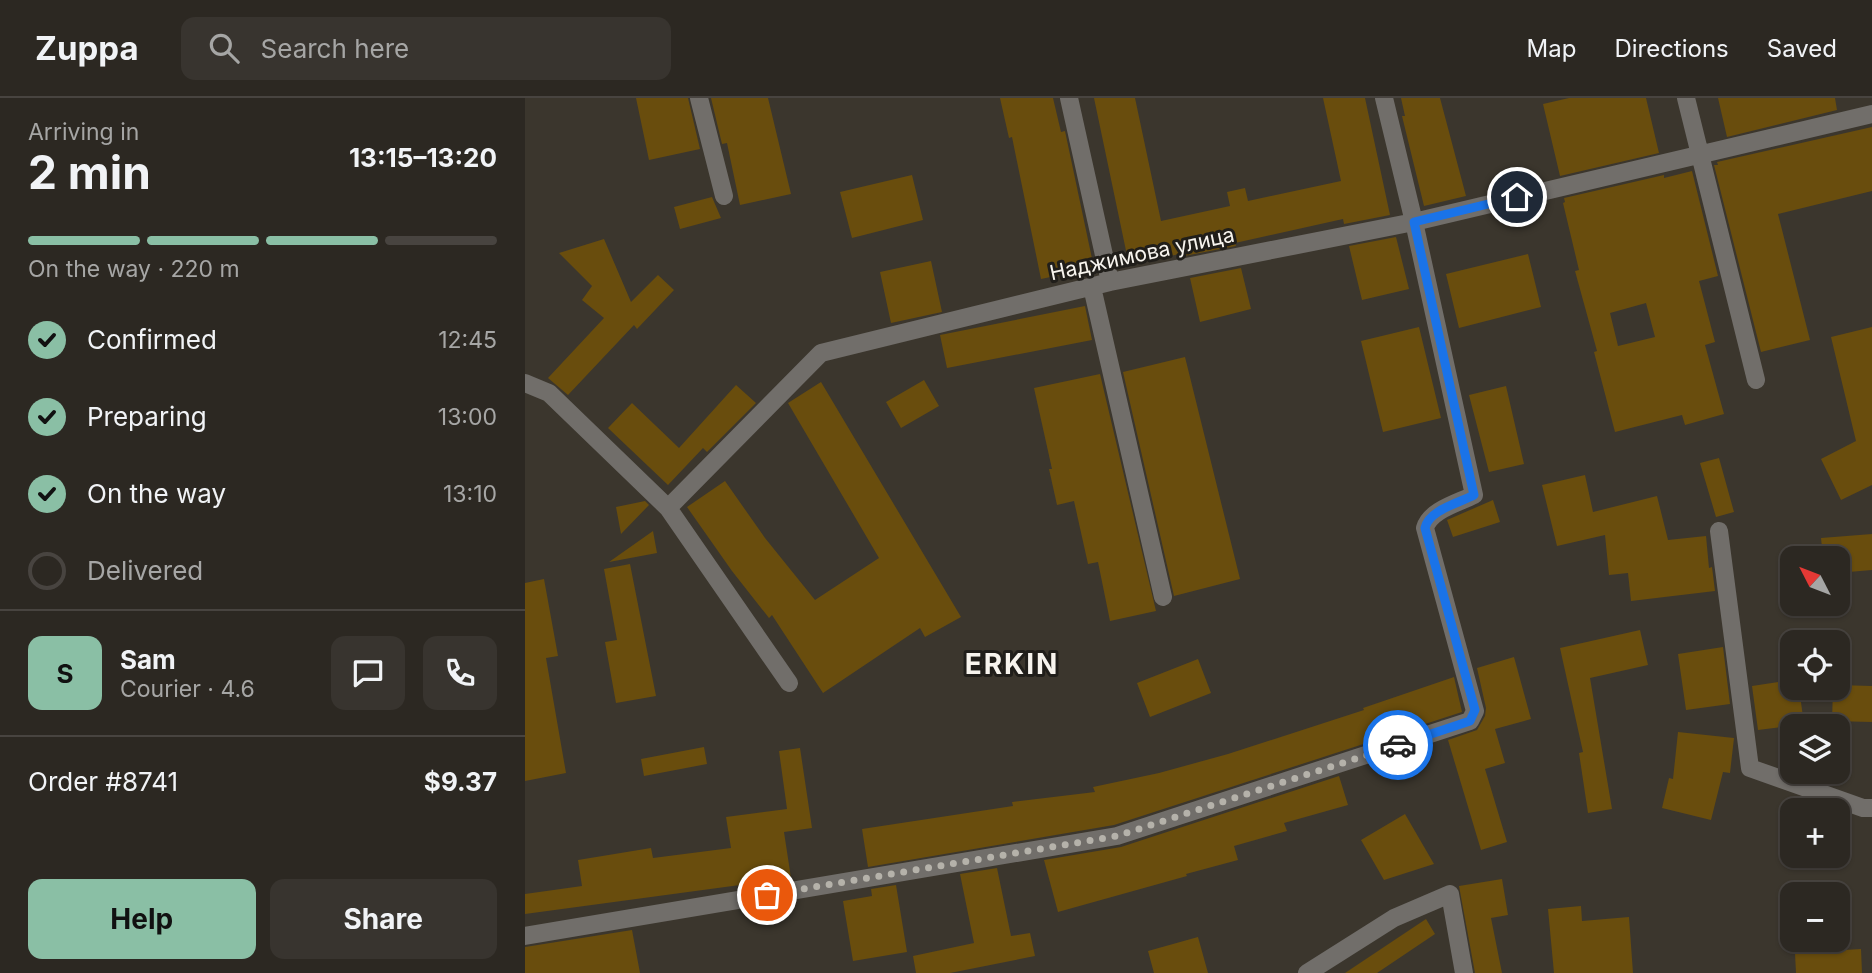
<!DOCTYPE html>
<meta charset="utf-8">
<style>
:root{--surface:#2c2822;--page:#38342f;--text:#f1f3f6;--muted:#a6a6a5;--line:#484440;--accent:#8abfa5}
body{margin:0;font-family:Inter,sans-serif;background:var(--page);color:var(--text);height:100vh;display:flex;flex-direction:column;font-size:26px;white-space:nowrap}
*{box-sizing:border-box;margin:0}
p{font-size:23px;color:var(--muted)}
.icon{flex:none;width:38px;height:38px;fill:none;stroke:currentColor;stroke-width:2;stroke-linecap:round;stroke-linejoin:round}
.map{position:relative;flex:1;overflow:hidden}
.sheet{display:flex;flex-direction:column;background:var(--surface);width:525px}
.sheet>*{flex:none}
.needle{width:46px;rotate:312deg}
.buttons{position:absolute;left:1255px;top:448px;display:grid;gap:14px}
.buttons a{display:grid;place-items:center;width:70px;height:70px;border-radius:14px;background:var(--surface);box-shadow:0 2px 5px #0004,0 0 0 2px var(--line);font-size:35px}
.pin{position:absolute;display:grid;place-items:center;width:60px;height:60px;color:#fff;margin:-30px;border:4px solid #fff;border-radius:50%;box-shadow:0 2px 7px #0007}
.courier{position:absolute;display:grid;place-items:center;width:70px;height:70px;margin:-35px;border:5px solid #1a73e8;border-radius:50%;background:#fff;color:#222;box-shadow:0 2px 9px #0007}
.overview em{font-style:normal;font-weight:700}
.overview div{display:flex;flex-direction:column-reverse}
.overview{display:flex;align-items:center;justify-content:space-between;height:119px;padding:0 28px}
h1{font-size:46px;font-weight:700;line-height:52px}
.bar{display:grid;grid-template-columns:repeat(4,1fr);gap:10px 7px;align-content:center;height:84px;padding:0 28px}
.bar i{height:9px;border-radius:5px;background:var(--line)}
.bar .selected{background:var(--accent)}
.bar p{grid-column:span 4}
.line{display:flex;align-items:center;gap:18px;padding:0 28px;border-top:2px solid var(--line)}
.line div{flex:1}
.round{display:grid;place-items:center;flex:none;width:74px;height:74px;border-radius:14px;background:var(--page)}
ol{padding:0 28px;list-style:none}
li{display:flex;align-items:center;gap:21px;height:77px}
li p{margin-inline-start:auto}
li .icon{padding:7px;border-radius:50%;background:var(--accent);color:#111;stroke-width:4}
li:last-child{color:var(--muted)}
li i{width:38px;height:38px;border:4px solid var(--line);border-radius:50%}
.primary-button{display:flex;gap:14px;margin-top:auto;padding:14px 28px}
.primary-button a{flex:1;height:80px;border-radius:14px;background:var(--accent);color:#111;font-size:28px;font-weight:700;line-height:80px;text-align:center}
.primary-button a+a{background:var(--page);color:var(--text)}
header{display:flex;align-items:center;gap:42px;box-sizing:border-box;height:98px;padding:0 35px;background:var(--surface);border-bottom:2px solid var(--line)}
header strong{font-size:33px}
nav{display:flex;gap:38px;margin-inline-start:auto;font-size:24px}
.search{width:490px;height:63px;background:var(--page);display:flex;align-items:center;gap:18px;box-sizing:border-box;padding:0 24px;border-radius:14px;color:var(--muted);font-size:26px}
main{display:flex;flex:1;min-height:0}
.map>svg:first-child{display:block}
.building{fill:#694d0d;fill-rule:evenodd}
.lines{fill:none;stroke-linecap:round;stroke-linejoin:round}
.minor{stroke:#716e6a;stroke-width:18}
.done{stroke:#b5b2aa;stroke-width:7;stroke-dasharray:0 12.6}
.route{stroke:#1a73e8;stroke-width:9}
.labels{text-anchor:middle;stroke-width:6;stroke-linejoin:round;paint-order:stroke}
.street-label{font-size:21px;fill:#f7f4ee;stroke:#201e1a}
.district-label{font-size:28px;font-weight:bold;letter-spacing:2px;fill:#f7f4ee;stroke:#201e1a}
</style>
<header>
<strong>Zuppa</strong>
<div class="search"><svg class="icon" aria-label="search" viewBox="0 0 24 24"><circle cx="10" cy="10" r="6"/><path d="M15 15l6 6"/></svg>Search here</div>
<nav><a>Map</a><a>Directions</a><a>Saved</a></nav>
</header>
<main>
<section class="sheet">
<div class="overview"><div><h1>2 min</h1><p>Arriving in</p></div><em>13:15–13:20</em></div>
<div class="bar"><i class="selected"></i><i class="selected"></i><i class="selected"></i><i></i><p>On the way · 220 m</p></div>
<ol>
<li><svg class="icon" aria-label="check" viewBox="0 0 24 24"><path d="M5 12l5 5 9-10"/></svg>Confirmed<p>12:45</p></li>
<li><svg class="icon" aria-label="check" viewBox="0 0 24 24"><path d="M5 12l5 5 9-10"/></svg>Preparing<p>13:00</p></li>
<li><svg class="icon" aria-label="check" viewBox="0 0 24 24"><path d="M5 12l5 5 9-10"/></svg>On the way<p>13:10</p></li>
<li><i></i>Delivered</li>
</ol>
<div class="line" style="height:126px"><b class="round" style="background:var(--accent);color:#111">S</b><div><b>Sam</b><p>Courier · 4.6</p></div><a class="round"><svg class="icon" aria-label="chat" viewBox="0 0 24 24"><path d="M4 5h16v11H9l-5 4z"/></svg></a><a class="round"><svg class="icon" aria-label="phone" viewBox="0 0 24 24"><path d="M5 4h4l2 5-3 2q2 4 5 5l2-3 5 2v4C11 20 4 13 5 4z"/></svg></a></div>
<div class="line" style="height:91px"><div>Order #8741</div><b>$9.37</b></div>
<div class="primary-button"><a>Help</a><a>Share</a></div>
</section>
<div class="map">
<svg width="1347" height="875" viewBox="0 0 1347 875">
<rect width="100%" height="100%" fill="#3b362d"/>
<path class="building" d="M111,0H163L175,51L124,62Z
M186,0H243L266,96L215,107L202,45L197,46Z
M475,0H528L536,34L540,33L569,170L516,181L487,39L484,40Z
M569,0H610L636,123L705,108L702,94L720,90L723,103L816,83L798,0H840L865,117L819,126L818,121L710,145L711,148L659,158V155L604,167Z
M876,0H915L941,98L899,108L877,18H880Z
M1044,0H1121L1134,55L1035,78L1018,6Z
M1193,0H1310L1312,12L1202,39Z
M1347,29V93L1253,116L1285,242L1236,254L1189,67H1193L1192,64Z
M1167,73L1193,178L1174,183L1190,244L1180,247L1199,316L1160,327L1157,317L1090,334L1069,254L1072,253L1050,173L1054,172L1038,105L1040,104L1039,100L1139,77V80ZM1121,205L1130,239L1093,248L1085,215Z
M387,77L398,122L327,140L315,94Z
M187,99L196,120L155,131L149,109Z
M871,139L884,191L837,202L824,148Z
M79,141L106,204L133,177L149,192L112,231L109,227L43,297L23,280L79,220L57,202L67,188L34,155Z
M1003,156L1016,209L934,230L921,176Z
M406,163L417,214L366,225L355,174Z
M716,170L726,211L675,224L665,180Z
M560,208L567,242L422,270L415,237Z
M894,229L916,320L858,334L836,243Z
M1347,229V387L1316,402L1296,361L1331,343L1306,239Z
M660,259L715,481L649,498L598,274Z
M575,276L631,513L585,523L573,464L563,466L549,403L532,407L524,371H527L509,290Z
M399,282L414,308L376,330L361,304Z
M296,284L436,519L400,539L395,530L298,595L247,517L244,520L207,473L162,409L200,383L240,440L290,502L354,460L263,305Z
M211,287L231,305L182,354L178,350L143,387L83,330L107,305L154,350Z
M981,288L999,366L964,374L944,297Z
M1194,360L1209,414L1191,419L1175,365Z
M1060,377L1068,414L1132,398L1143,442L1181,438L1184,470L1187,469L1190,493L1106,503L1103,475L1084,477L1080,437L1032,448L1017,387Z
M968,402L975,424L928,439L922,422Z
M120,403L124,407L96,436L91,409Z
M128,433L132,455L84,464Z
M1347,436V472L1312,475V460H1298L1296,440Z
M105,466L131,598L91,605L80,544L92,542L79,471Z
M19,481L33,558L21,560L41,675L0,683V485Z
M1115,532L1123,567L1065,580L1087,711L1063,715L1054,655L1058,654L1035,550Z
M1198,549L1205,606L1161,612L1153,556Z
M989,559L1006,621L970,631L980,665L960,671L982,744L956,752L923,642L952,632L960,618L961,610L952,570Z
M673,561L686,595L625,619L612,585Z
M929,579L937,614L589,727L343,769L337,731L488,708L487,704L570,694L568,689L634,675L703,656L839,612L838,610Z
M1267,582V590H1274L1279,626L1233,632L1227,588Z
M1312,587L1347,588V624L1307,623L1308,590H1312Z
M1153,634L1209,640L1205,675L1198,674L1186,722L1137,710L1144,680L1148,681Z
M179,649L182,666L119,678L116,661Z
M275,650L287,730L259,734L266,780L0,816V796L57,788L53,762L126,750L128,760L206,750L201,719L262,711L254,653Z
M814,678L823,707L759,725L762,733L709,748L713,762L661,776L662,778L533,814L519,762L596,749Z
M880,716L909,766L859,782L836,742Z
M472,770L486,838L505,835L510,858L425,875H391L388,858L449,845L435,776Z
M977,781L983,817L966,820L977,875H950L934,788Z
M371,787L382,854L328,863L318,803L347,798L346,791Z
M1056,808L1057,823L1104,819L1108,875H1029L1023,811Z
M901,821L910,836L852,875H820Z
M107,832L115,875H0V849Z
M673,839L683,875H629L623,853Z
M1336,851L1337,875H1271L1270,855Z"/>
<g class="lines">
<path class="minor" d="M174,0L199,98
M544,0L585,184
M1161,0L1231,282
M567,189L638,499
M0,285L24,295L143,410L296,255L585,184L889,124L1347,16
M143,410L264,585
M1194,433L1225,670L1338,710H1347
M0,838L592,738L945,623L950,613L900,430C905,412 933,405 949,397L889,124L859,0
M782,875L869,820L925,796L939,875"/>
</g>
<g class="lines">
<path class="done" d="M242,797L592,738L873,647"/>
<path class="route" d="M873,647L945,623L950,612L900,430C904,412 934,405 949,397L889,124L992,99"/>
</g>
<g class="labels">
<g class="street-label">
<text transform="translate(617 156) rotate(-12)" y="7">Наджимова улица</text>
</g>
<g class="district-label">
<text x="487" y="576">ERKIN</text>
</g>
</g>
</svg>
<div class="buttons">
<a><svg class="needle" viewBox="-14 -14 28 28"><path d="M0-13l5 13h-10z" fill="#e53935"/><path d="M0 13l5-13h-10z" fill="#a6a6a5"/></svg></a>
<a><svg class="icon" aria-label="locate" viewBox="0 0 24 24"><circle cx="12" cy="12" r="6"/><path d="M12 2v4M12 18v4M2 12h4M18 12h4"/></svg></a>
<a><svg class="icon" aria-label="layers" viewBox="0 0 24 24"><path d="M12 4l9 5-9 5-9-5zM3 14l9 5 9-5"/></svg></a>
<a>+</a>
<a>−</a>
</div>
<div class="pin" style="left:242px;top:797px;background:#ea580c"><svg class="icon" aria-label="bag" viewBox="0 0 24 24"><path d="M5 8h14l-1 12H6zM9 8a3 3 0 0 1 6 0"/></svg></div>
<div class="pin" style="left:992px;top:99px;background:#1f2937"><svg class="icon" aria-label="home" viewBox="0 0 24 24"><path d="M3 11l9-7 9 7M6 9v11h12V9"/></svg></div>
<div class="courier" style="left:873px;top:647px"><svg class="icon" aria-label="car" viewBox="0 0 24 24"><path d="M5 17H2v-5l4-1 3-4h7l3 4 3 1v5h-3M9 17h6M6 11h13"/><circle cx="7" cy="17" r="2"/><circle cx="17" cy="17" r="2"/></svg></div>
</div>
</main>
